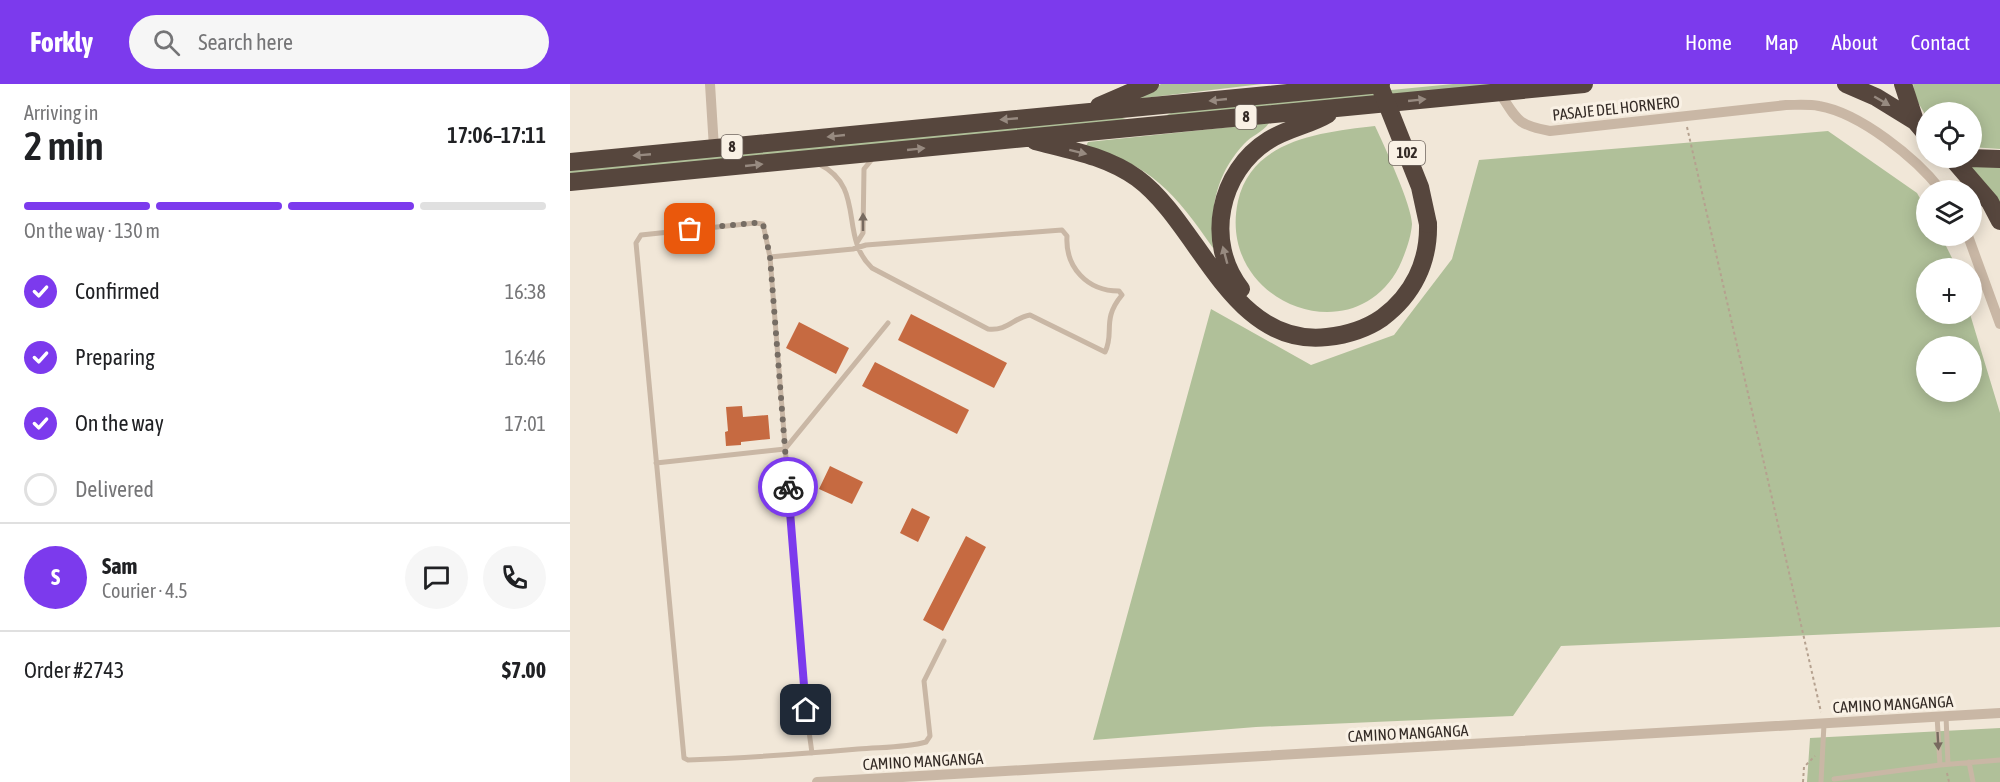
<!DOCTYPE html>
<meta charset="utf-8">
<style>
:root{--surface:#fff;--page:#f6f6f6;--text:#202124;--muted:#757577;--line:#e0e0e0;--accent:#7c3aed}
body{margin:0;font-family:"Asap Condensed",sans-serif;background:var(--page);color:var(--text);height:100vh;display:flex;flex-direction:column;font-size:22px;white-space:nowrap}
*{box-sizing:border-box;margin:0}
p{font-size:20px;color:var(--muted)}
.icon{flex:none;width:33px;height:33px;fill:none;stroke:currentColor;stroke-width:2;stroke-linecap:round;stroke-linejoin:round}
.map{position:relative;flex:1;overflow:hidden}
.panel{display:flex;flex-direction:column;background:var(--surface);width:570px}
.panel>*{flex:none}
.tools{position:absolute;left:1346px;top:18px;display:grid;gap:12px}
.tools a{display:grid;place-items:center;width:66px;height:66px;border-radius:50%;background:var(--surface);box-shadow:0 3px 15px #0003;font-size:30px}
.pin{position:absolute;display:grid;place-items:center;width:51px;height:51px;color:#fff;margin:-26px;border-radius:12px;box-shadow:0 3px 9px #0006}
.courier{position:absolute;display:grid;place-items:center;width:60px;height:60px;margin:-30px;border:4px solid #7c3aed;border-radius:50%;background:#fff;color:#222;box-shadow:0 2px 8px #0007}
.overview em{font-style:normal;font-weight:600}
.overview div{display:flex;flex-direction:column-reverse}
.overview{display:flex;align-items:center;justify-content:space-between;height:102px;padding:0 24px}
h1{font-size:39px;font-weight:600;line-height:45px}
.bar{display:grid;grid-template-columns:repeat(4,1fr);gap:9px 6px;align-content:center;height:72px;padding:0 24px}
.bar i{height:8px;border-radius:4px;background:var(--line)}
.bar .on{background:var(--accent)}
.bar p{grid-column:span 4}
.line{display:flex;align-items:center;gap:15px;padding:0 24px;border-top:2px solid var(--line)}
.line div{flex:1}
.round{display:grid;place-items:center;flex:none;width:63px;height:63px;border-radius:32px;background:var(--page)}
ol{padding:0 24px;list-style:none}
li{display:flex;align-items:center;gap:18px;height:66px}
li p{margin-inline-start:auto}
li .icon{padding:6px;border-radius:50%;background:var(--accent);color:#fff;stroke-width:4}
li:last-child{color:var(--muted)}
li i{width:33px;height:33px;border:3px solid var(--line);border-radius:50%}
header{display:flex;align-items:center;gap:36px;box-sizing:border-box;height:84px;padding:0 30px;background:var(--accent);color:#fff}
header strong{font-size:28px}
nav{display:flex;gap:33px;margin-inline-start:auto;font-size:21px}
.search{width:420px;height:54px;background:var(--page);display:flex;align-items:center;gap:15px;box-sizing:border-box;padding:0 21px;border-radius:33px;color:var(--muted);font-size:22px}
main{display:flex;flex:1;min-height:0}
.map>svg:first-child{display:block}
.green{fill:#b0c099;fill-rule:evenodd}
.building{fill:#c66a41}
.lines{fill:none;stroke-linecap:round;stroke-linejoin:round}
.path{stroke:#b5a18f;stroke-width:2;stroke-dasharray:3 3;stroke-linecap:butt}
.lane{stroke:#c9b7a5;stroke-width:5}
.street{stroke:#c9b7a5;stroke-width:10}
.highway{stroke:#56463d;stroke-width:18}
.highway-bridge{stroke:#56463d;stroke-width:18}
.oneway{fill:#978a80}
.oneway2{fill:#776a5f}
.done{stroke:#766d64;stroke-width:6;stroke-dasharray:0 10.8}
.route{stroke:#7c3aed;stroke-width:8}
.labels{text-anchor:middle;stroke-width:6;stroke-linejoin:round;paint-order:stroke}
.shield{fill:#f9f1e5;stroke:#6f665f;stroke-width:1.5}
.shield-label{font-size:15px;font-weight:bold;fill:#342b26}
.street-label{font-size:16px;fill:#342b26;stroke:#f9f1e5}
</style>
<header>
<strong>Forkly</strong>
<div class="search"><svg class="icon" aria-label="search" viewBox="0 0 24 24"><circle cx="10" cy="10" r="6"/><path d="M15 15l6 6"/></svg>Search here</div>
<nav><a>Home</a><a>Map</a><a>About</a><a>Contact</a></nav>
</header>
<main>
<section class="panel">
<div class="overview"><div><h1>2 min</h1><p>Arriving in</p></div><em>17:06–17:11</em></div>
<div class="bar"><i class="on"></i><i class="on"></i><i class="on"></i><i></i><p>On the way · 130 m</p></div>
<ol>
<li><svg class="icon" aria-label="check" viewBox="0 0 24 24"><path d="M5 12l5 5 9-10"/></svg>Confirmed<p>16:38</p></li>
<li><svg class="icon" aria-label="check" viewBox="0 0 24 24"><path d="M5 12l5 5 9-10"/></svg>Preparing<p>16:46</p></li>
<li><svg class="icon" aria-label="check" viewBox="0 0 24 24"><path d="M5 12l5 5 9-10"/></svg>On the way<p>17:01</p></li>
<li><i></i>Delivered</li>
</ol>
<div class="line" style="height:108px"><b class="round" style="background:var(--accent);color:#fff">S</b><div><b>Sam</b><p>Courier · 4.5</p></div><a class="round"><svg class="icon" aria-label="chat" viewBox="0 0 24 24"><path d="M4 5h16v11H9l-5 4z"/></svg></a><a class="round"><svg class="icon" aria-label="phone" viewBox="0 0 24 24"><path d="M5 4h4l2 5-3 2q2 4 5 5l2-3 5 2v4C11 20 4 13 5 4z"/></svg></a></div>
<div class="line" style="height:78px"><div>Order #2743</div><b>$7.00</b></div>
</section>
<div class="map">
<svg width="1430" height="698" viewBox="0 0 1430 698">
<rect width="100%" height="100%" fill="#f1e7d8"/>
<path class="green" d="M591,0H692L557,16Z
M883,0H965L607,34L597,31L605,27Z
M1343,0H1430V65L1401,63V28H1356V32L1346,15Z
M548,33L556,35L548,39L0,91V85Z
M699,39C693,48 681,52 674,60C646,90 640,124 643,164C605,109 581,81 516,62L518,58Z
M805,42C814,61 842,122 842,140C841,154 835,170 829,183C783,272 646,218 668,117C682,55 753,48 805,42Z
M1258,47L1347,109L1356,125V152H1371L1387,184H1356V230H1400L1430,329V543L991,562L943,632L686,643L523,656L641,225L741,281L824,251L882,175L909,76ZM1401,262V308H1356V262Z
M1400,78L1430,80V125L1400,85Z
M1430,644V698H1237L1240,654Z"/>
<path class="building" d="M341,230L437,279L424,304L328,256Z
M229,238L279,264L266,290L216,264Z
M305,278L399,326L387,350L292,302Z
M172,322L173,333L198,331L200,355L171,358V361L156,362L155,348L158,347L156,323Z
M260,382L293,398L282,420L249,405Z
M342,424L360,433L348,458L330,449Z
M396,452L416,463L373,547L353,536Z"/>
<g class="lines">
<path class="path" d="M1117,43L1251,628
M1377,689L1379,698
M1233,698L1234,683L1245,672"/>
<path class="lane" d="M288,157L293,149L294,85L303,74
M200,173L283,165L296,161L492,146L497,152C495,183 517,207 549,207L552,211C531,236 545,249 535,268L460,231C443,234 438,247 418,245L302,184C268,152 297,104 249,80
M86,379L215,365L318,239
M1367,632L1370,681
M1376,632L1378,680
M242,669L236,626L200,173L193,140L185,139L71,151L66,159L114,674L118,676C175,674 232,670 288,665C310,663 335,664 356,658L360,652L354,597L374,557
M1399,678L1403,698
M1264,695L1370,681L1430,676
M1251,698L1254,640"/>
<path class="street" d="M140,0L144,64
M929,8C947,35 946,41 980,47L1216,21C1227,21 1239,20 1249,22C1290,29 1346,74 1371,106
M1398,152L1430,240
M247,698L1430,629"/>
<path class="highway" d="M1276,0L1306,13L1345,37
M1333,0L1345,37L1356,50
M529,22L580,0
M465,57C500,66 536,72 567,94C630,140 661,264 757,253C776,251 796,245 812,234C843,211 859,178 858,140
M1382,74L1420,118L1430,137
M1399,74L1430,75
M0,78L811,0
M0,98L1014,0
M671,205C634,158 649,87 699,56C718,44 740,41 758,30"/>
<path class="highway-bridge" d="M809,0L850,103L858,140"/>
</g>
<defs><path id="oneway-solid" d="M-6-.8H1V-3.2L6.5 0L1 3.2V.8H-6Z" transform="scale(1.5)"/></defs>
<g class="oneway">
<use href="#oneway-solid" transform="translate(648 16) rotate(174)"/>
<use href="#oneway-solid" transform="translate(847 16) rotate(-6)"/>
<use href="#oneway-solid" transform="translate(1312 17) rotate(30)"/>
<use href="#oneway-solid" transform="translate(439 35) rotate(175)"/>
<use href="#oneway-solid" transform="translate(266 52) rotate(174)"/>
<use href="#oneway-solid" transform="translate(346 65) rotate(-6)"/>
<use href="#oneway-solid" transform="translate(508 68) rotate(14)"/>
<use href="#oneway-solid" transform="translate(72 71) rotate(175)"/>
<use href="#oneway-solid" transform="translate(184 81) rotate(-6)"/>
<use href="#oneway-solid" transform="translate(655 171) rotate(-105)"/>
</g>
<g class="oneway2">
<use href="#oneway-solid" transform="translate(293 138) rotate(-90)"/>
<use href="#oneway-solid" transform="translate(1368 657) rotate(87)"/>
</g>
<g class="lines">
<path class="done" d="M120,145L185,139L193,140L200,173L218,403"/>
<path class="route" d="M218,403L236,626"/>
</g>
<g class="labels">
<g class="shield">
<rect x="665.5" y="21" width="21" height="24" rx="4.5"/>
<rect x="151.5" y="51" width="21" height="24" rx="4.5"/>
<rect x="819" y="57" width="36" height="24" rx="4.5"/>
</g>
<g class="shield-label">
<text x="676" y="38">8</text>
<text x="162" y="68">8</text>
<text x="837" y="74">102</text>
</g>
<g class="street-label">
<text transform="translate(1046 24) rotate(-6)" y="6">PASAJE DEL HORNERO</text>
<text transform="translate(1323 620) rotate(-3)" y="6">CAMINO MANGANGA</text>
<text transform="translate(838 649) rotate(-3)" y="6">CAMINO MANGANGA</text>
<text transform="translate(353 677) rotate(-3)" y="6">CAMINO MANGANGA</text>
</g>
</g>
</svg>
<div class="tools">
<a><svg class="icon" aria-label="locate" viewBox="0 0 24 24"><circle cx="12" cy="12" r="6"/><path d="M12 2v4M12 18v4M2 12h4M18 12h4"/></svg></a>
<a><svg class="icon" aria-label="layers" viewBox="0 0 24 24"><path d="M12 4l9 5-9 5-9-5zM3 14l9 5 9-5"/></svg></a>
<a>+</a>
<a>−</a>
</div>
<div class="pin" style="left:120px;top:145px;background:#ea580c"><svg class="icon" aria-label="bag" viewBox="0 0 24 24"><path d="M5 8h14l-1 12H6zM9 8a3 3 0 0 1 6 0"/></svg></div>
<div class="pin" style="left:236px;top:626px;background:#1f2937"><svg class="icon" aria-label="home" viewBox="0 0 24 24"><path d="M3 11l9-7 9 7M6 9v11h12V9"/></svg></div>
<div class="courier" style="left:218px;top:403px"><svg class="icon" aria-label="bike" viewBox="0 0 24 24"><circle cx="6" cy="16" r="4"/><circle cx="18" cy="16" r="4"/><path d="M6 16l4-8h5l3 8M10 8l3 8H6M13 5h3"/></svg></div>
</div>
</main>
